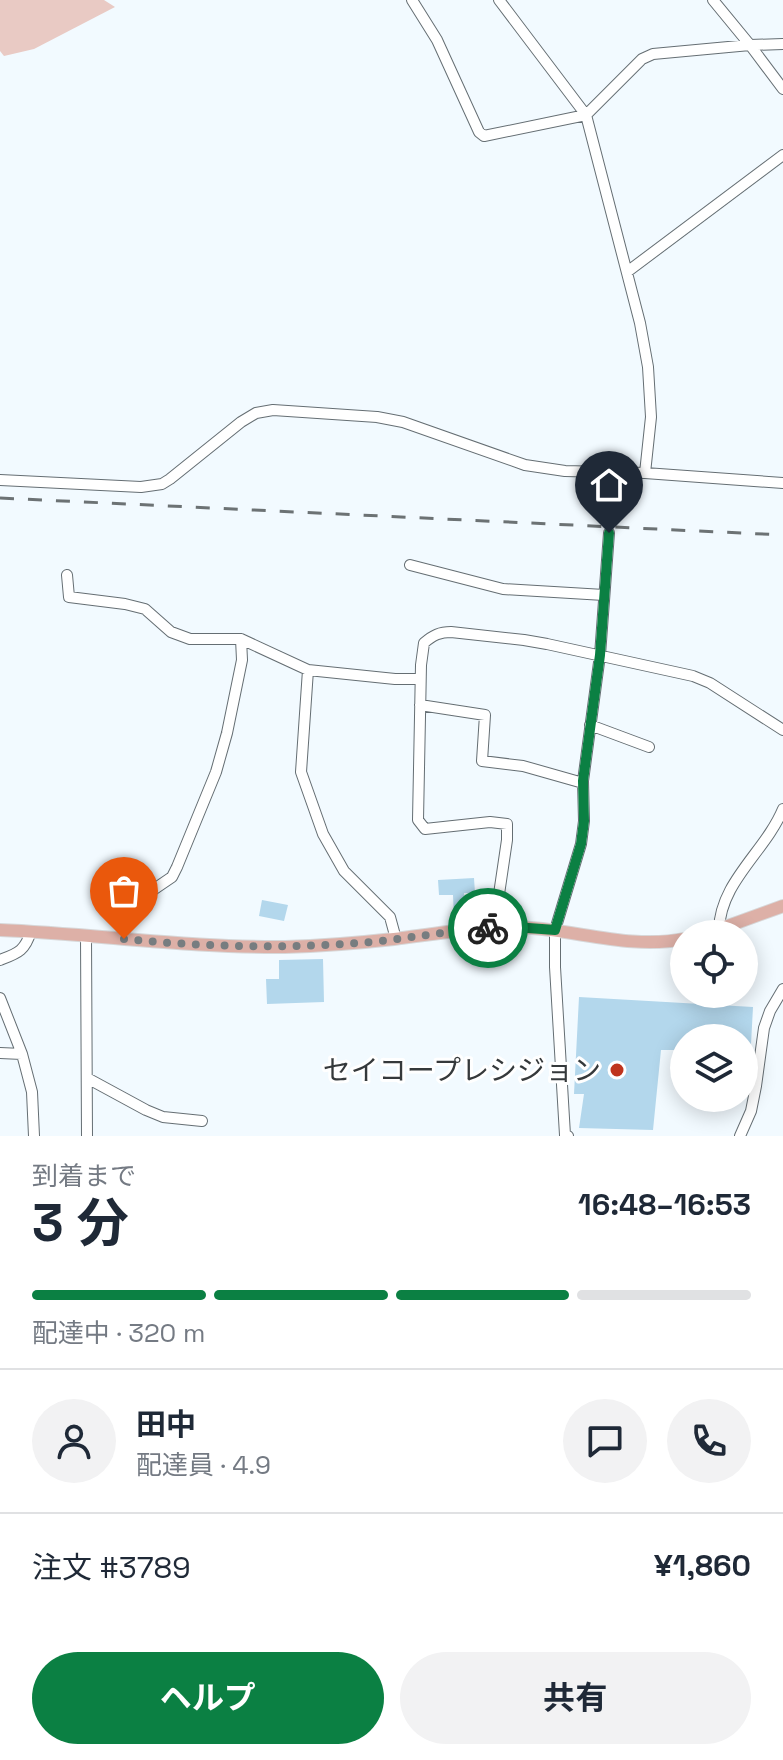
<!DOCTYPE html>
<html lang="ja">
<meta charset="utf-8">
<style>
:root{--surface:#fff;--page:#f2f2f3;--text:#1f2937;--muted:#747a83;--line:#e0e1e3;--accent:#0b8043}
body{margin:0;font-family:"Space Grotesk","Noto Sans JP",sans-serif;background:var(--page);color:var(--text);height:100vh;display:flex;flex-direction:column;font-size:30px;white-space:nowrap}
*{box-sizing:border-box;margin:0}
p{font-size:26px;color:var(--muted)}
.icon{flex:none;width:44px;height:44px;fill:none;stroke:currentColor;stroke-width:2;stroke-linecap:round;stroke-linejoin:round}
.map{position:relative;height:1136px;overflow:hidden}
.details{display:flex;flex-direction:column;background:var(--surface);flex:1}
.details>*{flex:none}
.tools{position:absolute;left:670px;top:920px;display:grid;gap:16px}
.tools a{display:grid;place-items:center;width:88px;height:88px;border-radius:50%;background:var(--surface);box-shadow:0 4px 20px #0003;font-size:40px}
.pin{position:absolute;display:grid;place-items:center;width:68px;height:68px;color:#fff;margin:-82px -34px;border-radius:50% 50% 50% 0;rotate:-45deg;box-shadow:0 0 8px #0007}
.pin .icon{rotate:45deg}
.courier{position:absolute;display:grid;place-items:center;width:80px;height:80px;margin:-40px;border:6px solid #0b8043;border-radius:50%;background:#fff;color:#222;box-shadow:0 2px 10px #0007}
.head em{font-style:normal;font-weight:700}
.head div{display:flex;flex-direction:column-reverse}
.head{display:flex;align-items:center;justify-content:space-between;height:136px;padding:0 32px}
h1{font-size:52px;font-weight:700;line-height:60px}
.bar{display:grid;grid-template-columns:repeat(4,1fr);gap:12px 8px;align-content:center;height:96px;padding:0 32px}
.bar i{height:10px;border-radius:6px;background:var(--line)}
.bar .active{background:var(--accent)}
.bar p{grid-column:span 4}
.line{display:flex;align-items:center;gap:20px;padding:0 32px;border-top:2px solid var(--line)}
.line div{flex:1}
.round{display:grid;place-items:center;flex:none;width:84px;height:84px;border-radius:42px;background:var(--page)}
.button{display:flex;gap:16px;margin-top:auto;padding:16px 32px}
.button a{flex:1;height:92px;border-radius:48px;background:var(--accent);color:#fff;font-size:32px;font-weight:700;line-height:92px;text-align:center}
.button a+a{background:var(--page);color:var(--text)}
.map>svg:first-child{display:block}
.green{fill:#e9cac4}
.building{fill:#b3d7ec}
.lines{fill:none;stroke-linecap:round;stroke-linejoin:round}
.minor-casing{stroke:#656e73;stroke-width:12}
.major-casing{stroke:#d7d7d8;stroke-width:14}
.minor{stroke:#fff;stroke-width:10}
.major{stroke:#ddb0a7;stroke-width:12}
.rail{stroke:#6c7274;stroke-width:3;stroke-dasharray:14 14;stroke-linecap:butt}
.done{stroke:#777d80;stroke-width:8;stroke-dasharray:0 14.4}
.route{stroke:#0b8043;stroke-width:10}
.poi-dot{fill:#bf341d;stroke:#fff;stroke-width:3}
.labels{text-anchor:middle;stroke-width:6;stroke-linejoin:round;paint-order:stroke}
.poi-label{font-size:28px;fill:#35393b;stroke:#fff;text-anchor:end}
</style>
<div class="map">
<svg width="783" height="1136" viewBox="0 0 783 1136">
<rect width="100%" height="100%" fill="#f2faff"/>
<path class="green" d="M0,0H104L115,7L34,49L4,56L0,51Z"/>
<path class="building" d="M474,878L475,893H464L466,918L454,919L453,895H439L438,880Z
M262,900L288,905L284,921L259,916Z
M323,959L324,1002L267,1004L266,979H279V960Z
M579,997L753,1007L750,1063H744V1038H684V1050H661L653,1130L579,1128L584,1094H574Z"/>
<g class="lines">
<defs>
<path id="minor" d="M412,0L437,40L479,132L484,136L586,115L642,59L653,54L750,45L783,44
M499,0L586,115L640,323L648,367L651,417L645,473
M713,0L750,45L783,89
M627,272L783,155
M607,472L609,515
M0,480L141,487L162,484L170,479L241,422L256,413L273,410L377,417L403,422L525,465L565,471L645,473L783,483
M410,565L503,589L604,595
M67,575L69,597L125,604L145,609L171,632L190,639H241L242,660L227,733L216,772L177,867L172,877L125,909L124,939
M241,639L308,670L395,679H420
M308,670L301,772L323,834L344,871L390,917L396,939
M420,705L485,715L482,761L523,766L583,783
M590,725L649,747
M494,928L507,840V824L490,822L425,829L418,820L421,665L424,643C433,635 440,632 451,632L524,640L547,644L693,676L710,683L783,730
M719,930C720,882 765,852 783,809
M86,936L87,1136
M0,960C18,953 25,951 31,931
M0,998L22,1054L0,1053
M22,1054L32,1092L34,1136
M87,1078L146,1110L163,1117L202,1121
M568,1136L565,1135L555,967V930L581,844L584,821L583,781L600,655L609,533
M740,1136L751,1111L756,1086L764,1028L770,1011L783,989"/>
<path id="major" d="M0,930C95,934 190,948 285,947C321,946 358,943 394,939C434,934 475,927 515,927C572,928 627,950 684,939
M706,934L783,906"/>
</defs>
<use href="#minor" class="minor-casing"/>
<use href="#major" class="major-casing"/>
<use href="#minor" class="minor"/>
<use href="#major" class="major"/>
<path class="rail" d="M0,498L783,535"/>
</g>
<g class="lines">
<path class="done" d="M124,939C206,947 289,949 371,942C411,938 449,931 488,928"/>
<path class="route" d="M488,928L515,927L555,930L581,844L584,821L583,781L600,655L609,533"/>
</g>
<circle class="poi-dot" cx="617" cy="1070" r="8"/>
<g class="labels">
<g class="poi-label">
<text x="601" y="1080">セイコープレシジョン</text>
</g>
</g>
</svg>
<div class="tools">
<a><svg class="icon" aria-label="locate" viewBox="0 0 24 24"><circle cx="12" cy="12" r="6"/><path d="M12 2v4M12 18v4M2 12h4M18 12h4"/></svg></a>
<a><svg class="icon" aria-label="layers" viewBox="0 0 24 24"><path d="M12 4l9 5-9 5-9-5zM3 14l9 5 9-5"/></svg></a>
</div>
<div class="pin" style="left:124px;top:939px;background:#ea580c"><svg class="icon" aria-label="bag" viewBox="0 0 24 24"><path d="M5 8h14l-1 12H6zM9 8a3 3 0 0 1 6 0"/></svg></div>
<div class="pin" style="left:609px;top:533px;background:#1f2937"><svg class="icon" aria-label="home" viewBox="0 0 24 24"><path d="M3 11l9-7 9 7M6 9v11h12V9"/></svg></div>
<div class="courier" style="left:488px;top:928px"><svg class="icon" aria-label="bike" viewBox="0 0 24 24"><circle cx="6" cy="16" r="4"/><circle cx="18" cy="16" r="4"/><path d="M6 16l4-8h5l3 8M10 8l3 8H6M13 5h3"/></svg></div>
</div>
<section class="details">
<div class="head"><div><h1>3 分</h1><p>到着まで</p></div><em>16:48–16:53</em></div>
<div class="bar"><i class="active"></i><i class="active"></i><i class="active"></i><i></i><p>配達中 · 320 m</p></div>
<div class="line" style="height:144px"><a class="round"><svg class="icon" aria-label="person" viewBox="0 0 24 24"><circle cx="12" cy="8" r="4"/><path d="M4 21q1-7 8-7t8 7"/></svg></a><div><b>田中</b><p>配達員 · 4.9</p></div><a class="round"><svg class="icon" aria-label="chat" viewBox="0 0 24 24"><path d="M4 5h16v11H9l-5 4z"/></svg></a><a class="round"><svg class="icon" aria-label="phone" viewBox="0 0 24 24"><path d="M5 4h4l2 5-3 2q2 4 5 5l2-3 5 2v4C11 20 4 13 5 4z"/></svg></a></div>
<div class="line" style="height:104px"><div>注文 #3789</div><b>¥1,860</b></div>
<div class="button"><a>ヘルプ</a><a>共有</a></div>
</section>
